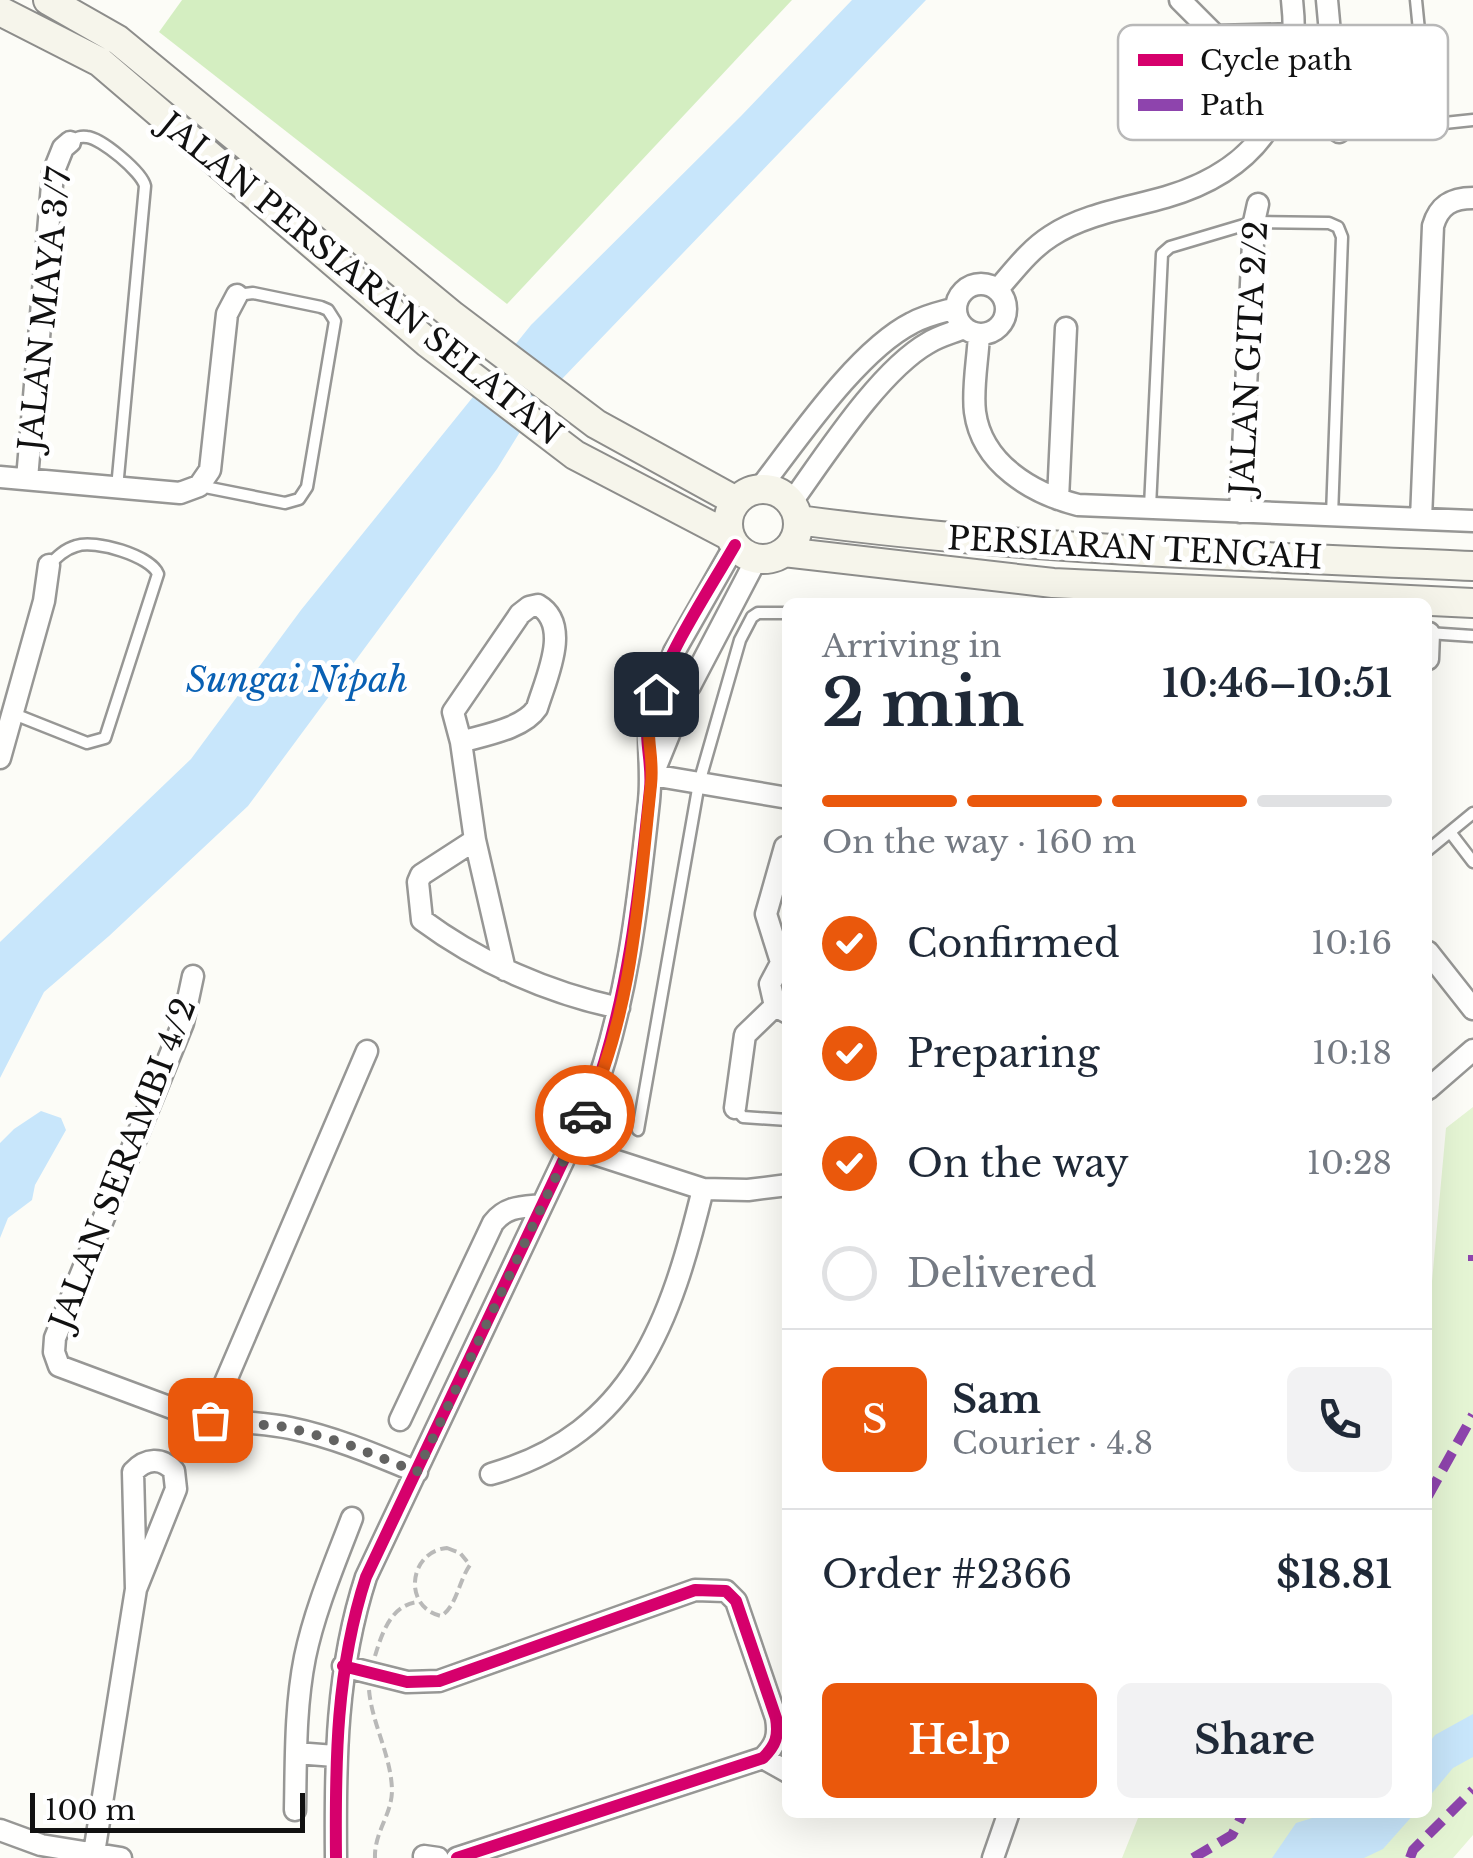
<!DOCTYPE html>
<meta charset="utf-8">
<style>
:root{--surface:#fff;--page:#f2f2f3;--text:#1f2937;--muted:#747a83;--line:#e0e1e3;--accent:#ea580c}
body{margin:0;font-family:"Libre Baskerville",serif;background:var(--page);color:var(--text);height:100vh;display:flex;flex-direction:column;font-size:38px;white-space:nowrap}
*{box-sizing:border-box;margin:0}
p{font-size:32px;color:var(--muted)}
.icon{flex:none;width:55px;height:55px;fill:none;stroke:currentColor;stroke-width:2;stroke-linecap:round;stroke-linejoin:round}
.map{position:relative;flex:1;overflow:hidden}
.panel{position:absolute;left:782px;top:598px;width:650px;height:1220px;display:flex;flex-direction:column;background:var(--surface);border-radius:15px;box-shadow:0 10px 40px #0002}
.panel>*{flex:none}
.scale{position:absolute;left:30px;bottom:25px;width:275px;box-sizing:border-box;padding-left:10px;border:5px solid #111;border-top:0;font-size:28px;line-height:35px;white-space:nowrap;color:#111;-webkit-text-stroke:8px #fff;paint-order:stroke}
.pin{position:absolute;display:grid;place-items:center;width:85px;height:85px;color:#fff;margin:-42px;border-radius:20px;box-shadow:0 5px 15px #0006}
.courier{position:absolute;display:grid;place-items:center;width:100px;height:100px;margin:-50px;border:8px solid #ea580c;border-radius:50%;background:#fff;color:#222;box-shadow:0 2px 12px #0007}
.headline em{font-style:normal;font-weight:700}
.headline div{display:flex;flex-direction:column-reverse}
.headline{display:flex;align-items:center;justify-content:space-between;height:170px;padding:0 40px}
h1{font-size:65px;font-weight:700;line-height:75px}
.bar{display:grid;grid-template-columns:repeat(4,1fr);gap:15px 10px;align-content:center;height:120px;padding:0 40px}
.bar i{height:12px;border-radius:8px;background:var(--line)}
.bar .selected{background:var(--accent)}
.bar p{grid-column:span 4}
.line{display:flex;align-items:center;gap:25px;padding:0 40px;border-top:2px solid var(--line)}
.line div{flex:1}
.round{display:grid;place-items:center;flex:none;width:105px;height:105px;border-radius:15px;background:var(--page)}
ol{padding:0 40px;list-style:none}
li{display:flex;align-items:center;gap:30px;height:110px}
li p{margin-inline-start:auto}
li .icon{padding:10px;border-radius:50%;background:var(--accent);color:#fff;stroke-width:4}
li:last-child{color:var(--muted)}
li i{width:55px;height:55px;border:5px solid var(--line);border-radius:50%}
.cta{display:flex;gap:20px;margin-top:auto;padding:20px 40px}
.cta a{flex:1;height:115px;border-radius:15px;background:var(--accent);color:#fff;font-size:40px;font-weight:700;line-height:115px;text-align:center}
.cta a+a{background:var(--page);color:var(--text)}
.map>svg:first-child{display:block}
.green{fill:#e5f5d4}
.forest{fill:#d4eec1}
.water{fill:#c8e6fb}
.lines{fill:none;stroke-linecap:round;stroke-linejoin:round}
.lane-casing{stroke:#979795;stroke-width:15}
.street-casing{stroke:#979795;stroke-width:25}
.secondary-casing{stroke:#8d8d8b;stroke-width:32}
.path{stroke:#b9b9b8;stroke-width:4;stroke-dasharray:10 5;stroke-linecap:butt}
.lane{stroke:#fffffe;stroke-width:10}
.street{stroke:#fffffe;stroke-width:20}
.secondary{stroke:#f6f5eb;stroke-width:28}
.quiet{stroke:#8e44ad;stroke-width:10;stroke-dasharray:20 10;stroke-linecap:butt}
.cycleway-casing{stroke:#fff;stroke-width:19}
.cycleway{stroke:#d6006c;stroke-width:12}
.done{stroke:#636362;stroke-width:10;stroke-dasharray:0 18}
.route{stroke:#ea580c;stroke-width:12}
.labels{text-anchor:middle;stroke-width:10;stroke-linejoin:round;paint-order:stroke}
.street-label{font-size:32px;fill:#111;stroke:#fff}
.water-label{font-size:35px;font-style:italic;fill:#0960b3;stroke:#fff}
.key{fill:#fff;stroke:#b8b8b8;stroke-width:2.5}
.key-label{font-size:28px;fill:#111}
</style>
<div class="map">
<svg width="1473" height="1858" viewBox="0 0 1473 1858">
<rect width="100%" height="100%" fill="#fcfcf7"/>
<path class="green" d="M1473,1107V1835L1453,1858H1122L1140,1813L1428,1812V1325L1446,1128Z"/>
<path class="forest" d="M182,0H792L507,304L159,32Z"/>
<path class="water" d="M852,0H926L536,406L497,469L248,806L109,936L44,992L0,1078V942L191,759L301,610L531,325L741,116Z
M41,1111L61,1118L66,1130L35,1185L32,1200L8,1218L0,1238V1143L14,1129Z
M1473,1714V1757L1453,1768L1428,1798V1744L1435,1735Z
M1332,1812H1415V1813L1383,1849L1364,1858H1272L1296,1823Z"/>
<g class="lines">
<defs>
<path id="lane" d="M1416,0L1428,121L1435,124L1473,120
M70,142C77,138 79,136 87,137C101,138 142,172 145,186L117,488
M200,486L285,503L299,499L307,487L335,321L328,310L321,307L253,293L237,295
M1150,507L1162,254L1170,247L1254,222L1329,223L1338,227L1342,237L1332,516
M1428,633L1473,636
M14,714L87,743L105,738L158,574C151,556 95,539 76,546C65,549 57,557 49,565
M1450,832L1473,862
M1428,850L1473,813
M735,1108L743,1117L788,1120
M638,1130L699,783L740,640L752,617L758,613H788"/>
<path id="street" d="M1180,0L1216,36L1296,34
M1327,0L1339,132
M956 309a25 25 0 1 1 50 0a25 25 0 1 1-50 0Z
M997,290C1014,271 1029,250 1051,236C1084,214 1128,208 1166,197C1265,168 1303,99 1292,0
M979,334C978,359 972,388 975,412C982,464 1032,493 1078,505L1473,521
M0,477L180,493L199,486L210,470L227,314L237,295
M27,479L53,173L63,148L70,142
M760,488C798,439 857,351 912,323C926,315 942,312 956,308
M1058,499L1066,328
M791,503C825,456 879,371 928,343C939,336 952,333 964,328
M1240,512L1254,222L1258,204
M1421,519L1433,226C1439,205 1452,198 1473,198
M1428,659L1429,633
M665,675L674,652L735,545
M690,686L757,558
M461,742C484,735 523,729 537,708C546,678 572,625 538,605L529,607L520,614L453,712L461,742L475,840L505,970
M0,758L44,601L49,565
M653,774L681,705
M652,775L788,798
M475,840L421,875L418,882L422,920C480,963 549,993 619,1008
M1428,952L1473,1009
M782,965L766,914L785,847
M788,965L779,967L770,984L775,1006L788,1013
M193,976L183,1023L55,1338L54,1352L59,1366L188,1414C221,1423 256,1421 290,1428C334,1437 376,1455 417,1472
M1428,1089L1473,1050
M735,1108L745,1035L775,1006
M570,1146L703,1189L748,1190L788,1185
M209,1420L367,1051
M400,1420L493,1223C506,1206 522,1207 542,1205
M491,1474C634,1433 671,1320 703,1189
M343,1666L407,1682L439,1681L695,1590L726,1591L736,1601L776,1718C779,1736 776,1745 763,1758L457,1858
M296,1753L335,1756
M763,1758L788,1772
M295,1810C296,1759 295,1707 305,1657C315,1609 335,1563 352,1518
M0,1830L41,1845L121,1858
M94,1853L136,1589L133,1472C146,1458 162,1457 174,1471L176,1489L136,1589
M424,1856L438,1858
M336,1858C335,1761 336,1669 366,1577L591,1102C627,1004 638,904 649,801C653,763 643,731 656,695
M993,1858L1009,1812"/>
<path id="secondary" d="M48,0L118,40L453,316L596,424L736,501
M0,11L100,62L428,343L575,455L730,536
M728 524a35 35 0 1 1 70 0a35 35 0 1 1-70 0Z
M798,520C1022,550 1247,556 1473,566
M784,552L1053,583L1473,603"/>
</defs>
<use href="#lane" class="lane-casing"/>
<use href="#street" class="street-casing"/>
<use href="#secondary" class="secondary-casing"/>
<path class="path" d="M447,1548L460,1553L470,1565C459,1580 457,1606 441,1616C402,1607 409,1551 447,1548Z
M375,1656C382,1633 391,1605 418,1602
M369,1690C372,1724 391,1755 392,1790C392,1815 374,1832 375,1858"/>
<use href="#lane" class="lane"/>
<use href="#street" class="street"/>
<use href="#secondary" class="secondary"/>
<path class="quiet" d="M1473,1255V1261
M1428,1496L1473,1415
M1193,1858L1232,1835L1244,1812
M1410,1858L1413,1850L1473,1790"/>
<defs>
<path id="cycleway" d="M343,1666L407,1682L439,1681L695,1590L726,1591L736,1601L776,1718C779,1736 776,1745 763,1758L457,1858
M336,1858C335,1761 336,1669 366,1577L591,1102C628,1001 639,896 650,789C653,764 643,739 649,714C661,662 708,592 735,545"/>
</defs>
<use href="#cycleway" class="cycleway-casing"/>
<use href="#cycleway" class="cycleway"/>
</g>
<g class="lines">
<path class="done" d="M210,1420L287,1427L344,1443L417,1472L585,1115"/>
<path class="route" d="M585,1115C633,1013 639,895 651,785C655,749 641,735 656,694"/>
</g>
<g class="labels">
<g class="street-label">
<text transform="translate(361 279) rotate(39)" y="11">JALAN PERSIARAN SELATAN</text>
<text transform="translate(45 309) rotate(-84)" y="11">JALAN MAYA 3/7</text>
<text transform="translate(1249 358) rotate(-87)" y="11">JALAN GITA 2/2</text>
<text transform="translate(1135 548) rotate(3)" y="11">PERSIARAN TENGAH</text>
<text transform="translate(123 1164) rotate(-69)" y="11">JALAN SERAMBI 4/2</text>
</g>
<g class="water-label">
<text x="297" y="692">Sungai Nipah</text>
</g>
</g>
<rect x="1118" y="25" width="330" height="115" rx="15" class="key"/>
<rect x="1138" y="54" width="45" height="12" fill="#d6006c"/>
<rect x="1138" y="99" width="45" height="12" fill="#8e44ad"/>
<g class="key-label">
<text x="1200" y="70">Cycle path</text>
<text x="1200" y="115">Path</text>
</g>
</svg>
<div class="scale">100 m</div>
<div class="pin" style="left:210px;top:1420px;background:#ea580c"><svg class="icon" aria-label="bag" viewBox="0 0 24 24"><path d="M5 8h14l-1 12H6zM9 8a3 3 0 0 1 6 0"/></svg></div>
<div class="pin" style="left:656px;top:694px;background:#1f2937"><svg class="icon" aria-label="home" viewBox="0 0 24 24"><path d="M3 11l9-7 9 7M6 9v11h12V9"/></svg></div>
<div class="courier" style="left:585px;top:1115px"><svg class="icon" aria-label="car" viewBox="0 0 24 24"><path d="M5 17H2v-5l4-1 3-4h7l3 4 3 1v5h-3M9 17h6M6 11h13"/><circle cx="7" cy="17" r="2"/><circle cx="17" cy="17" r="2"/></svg></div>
<section class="panel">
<div class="headline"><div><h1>2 min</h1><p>Arriving in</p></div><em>10:46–10:51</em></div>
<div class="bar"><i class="selected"></i><i class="selected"></i><i class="selected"></i><i></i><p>On the way · 160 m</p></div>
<ol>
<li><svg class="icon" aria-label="check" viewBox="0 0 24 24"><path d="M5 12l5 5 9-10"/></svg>Confirmed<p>10:16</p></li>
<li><svg class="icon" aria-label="check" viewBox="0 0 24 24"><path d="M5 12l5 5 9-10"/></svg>Preparing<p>10:18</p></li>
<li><svg class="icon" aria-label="check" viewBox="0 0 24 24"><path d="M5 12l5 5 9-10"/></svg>On the way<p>10:28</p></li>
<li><i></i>Delivered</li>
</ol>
<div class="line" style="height:180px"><b class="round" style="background:var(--accent);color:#fff">S</b><div><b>Sam</b><p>Courier · 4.8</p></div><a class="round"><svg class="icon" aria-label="phone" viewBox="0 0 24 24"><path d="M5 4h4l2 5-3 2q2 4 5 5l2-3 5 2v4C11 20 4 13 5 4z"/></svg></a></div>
<div class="line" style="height:130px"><div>Order #2366</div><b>$18.81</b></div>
<div class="cta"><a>Help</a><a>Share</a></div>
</section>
</div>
